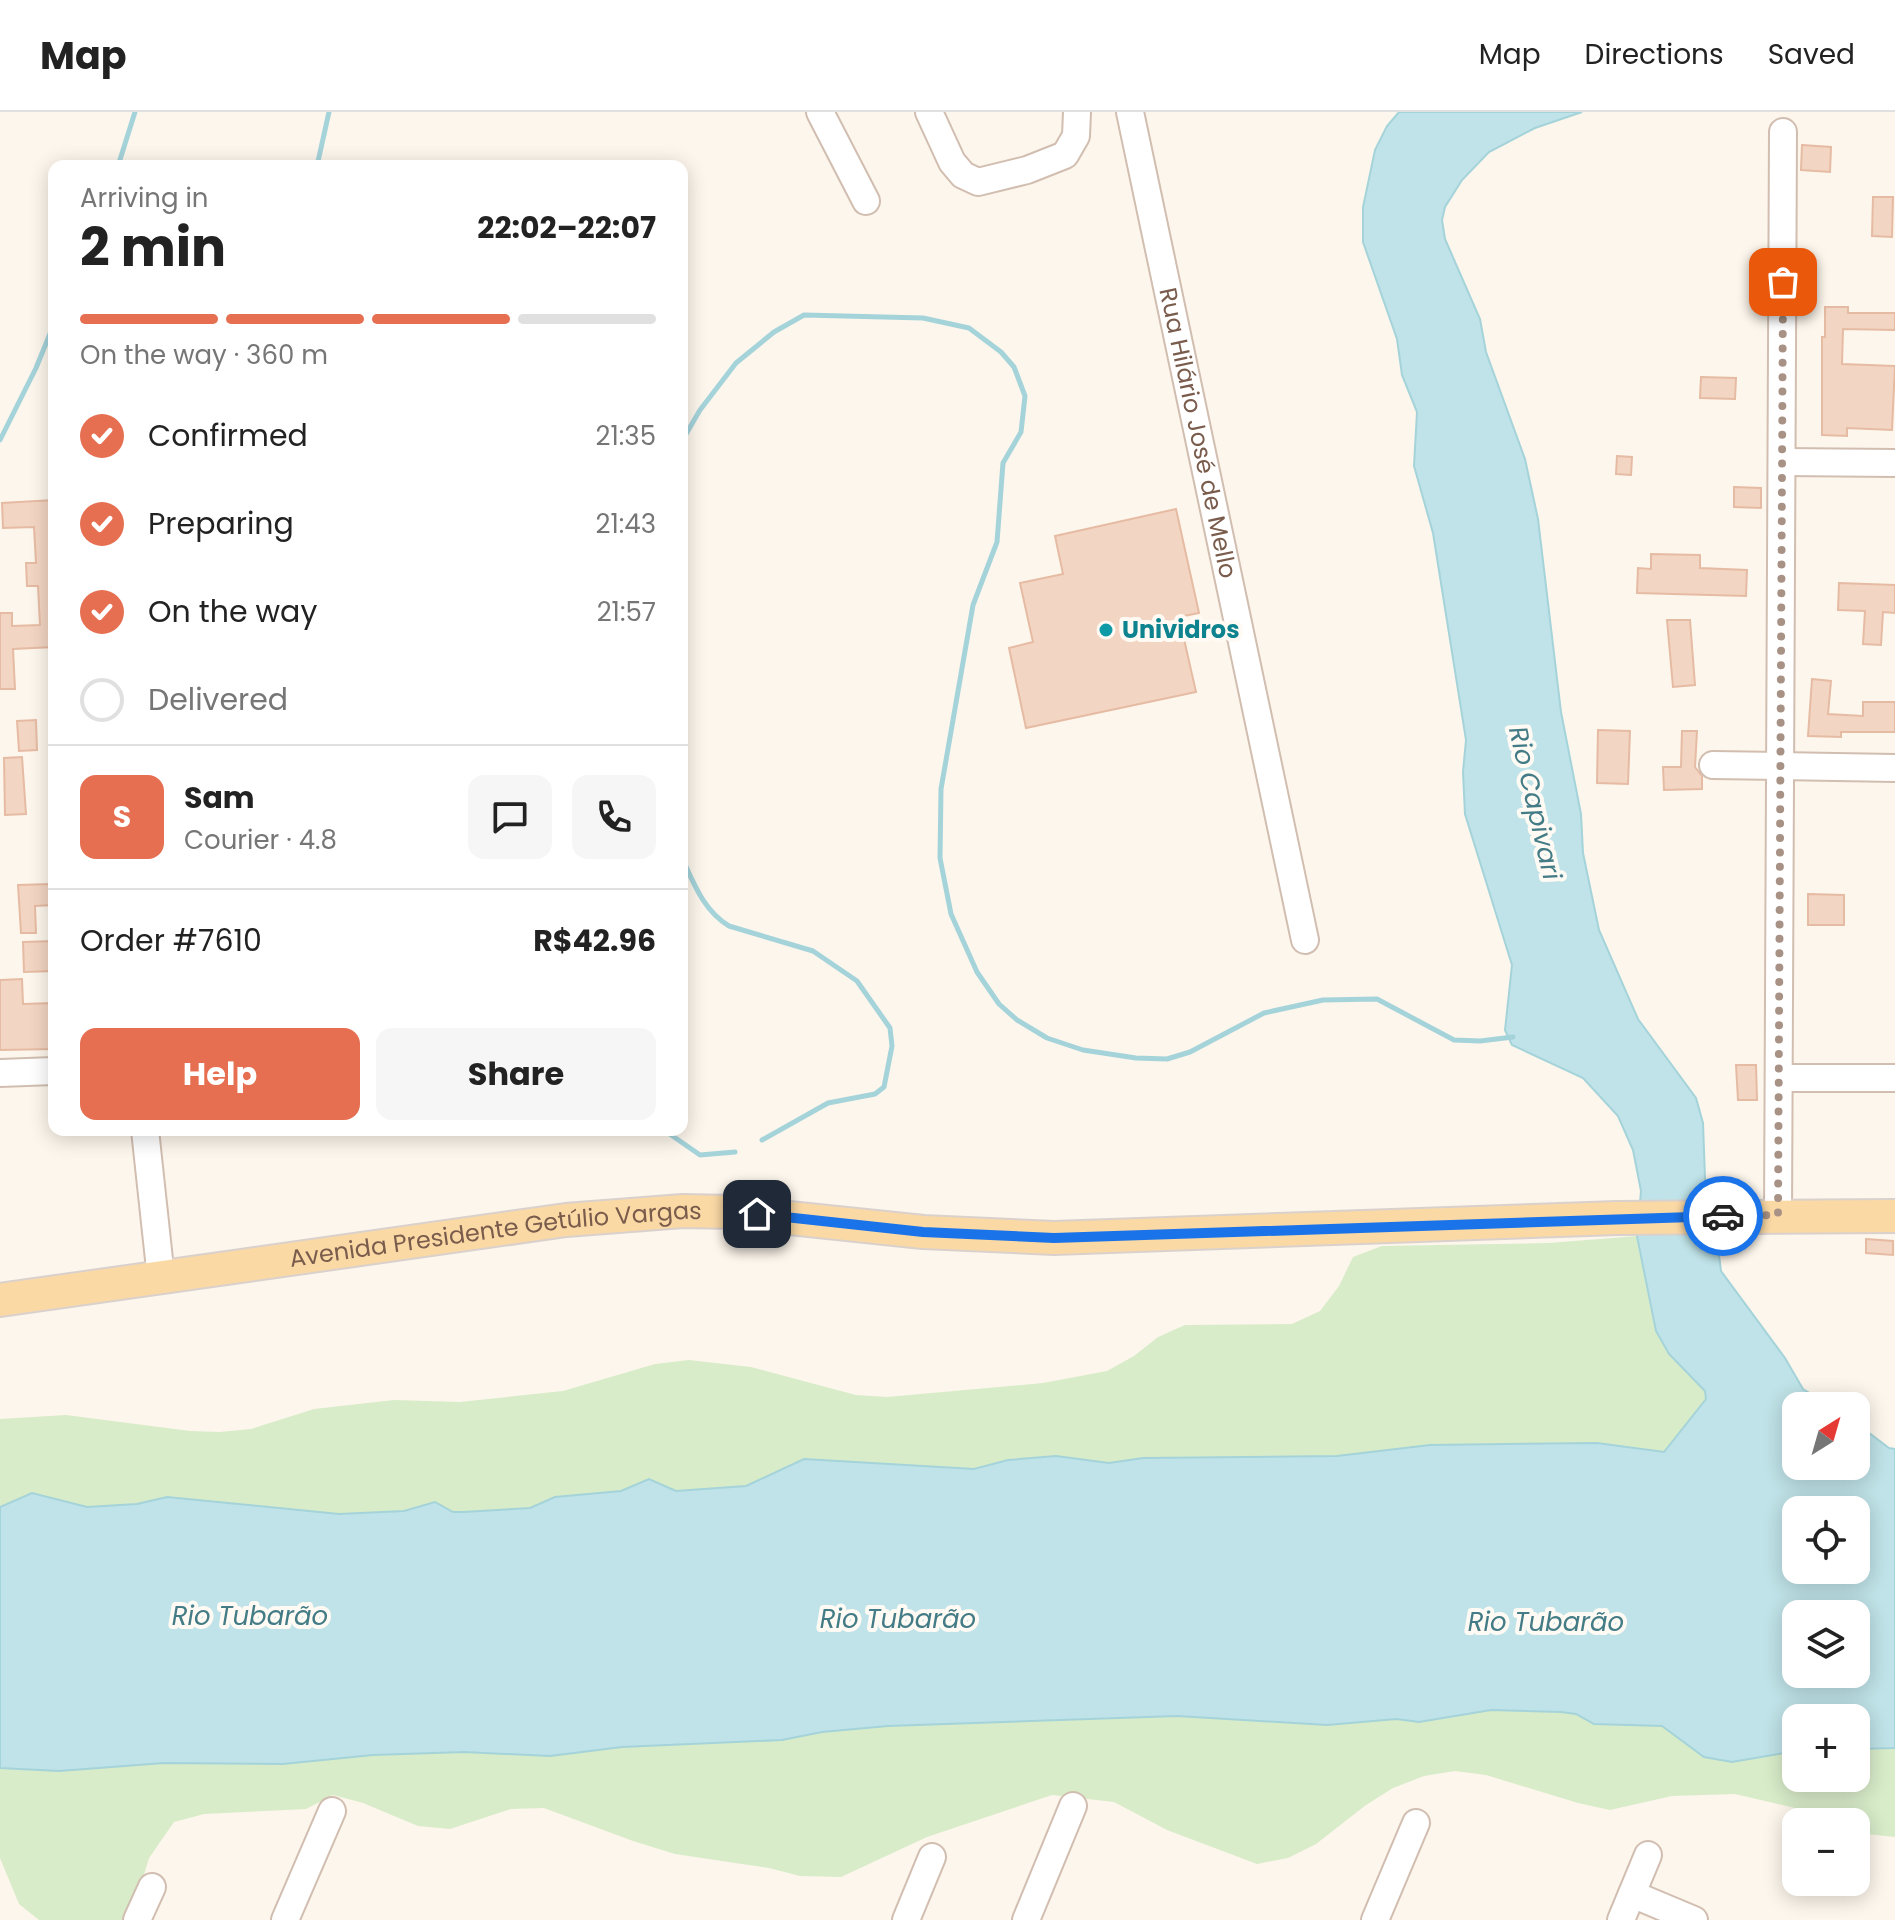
<!DOCTYPE html>
<meta charset="utf-8">
<style>
:root{--surface:#fff;--page:#f6f6f6;--text:#222;--muted:#767676;--line:#e0e0e0;--accent:#e76f51}
body{margin:0;font-family:Poppins,sans-serif;background:var(--page);color:var(--text);height:100vh;display:flex;flex-direction:column;font-size:30px;white-space:nowrap}
*{box-sizing:border-box;margin:0}
p{font-size:26px;color:var(--muted)}
.icon{flex:none;width:44px;height:44px;fill:none;stroke:currentColor;stroke-width:2;stroke-linecap:round;stroke-linejoin:round}
.map{position:relative;flex:1;overflow:hidden}
.details{position:absolute;left:48px;top:48px;width:640px;height:976px;display:flex;flex-direction:column;background:var(--surface);border-radius:16px;box-shadow:0 4px 20px #0003}
.details>*{flex:none}
.needle{width:52px;rotate:37deg}
.fabs{position:absolute;left:1782px;top:1280px;display:grid;gap:16px}
.fabs a{display:grid;place-items:center;width:88px;height:88px;border-radius:16px;background:var(--surface);box-shadow:0 4px 20px #0003;font-size:40px}
.pin{position:absolute;display:grid;place-items:center;width:68px;height:68px;color:#fff;margin:-34px;border-radius:16px;box-shadow:0 4px 12px #0006}
.courier{position:absolute;display:grid;place-items:center;width:80px;height:80px;margin:-40px;border:6px solid #1a73e8;border-radius:50%;background:#fff;color:#222;box-shadow:0 2px 10px #0007}
.summary em{font-style:normal;font-weight:700}
.summary div{display:flex;flex-direction:column-reverse}
.summary{display:flex;align-items:center;justify-content:space-between;height:136px;padding:0 32px}
h1{font-size:52px;font-weight:700;line-height:60px}
.bar{display:grid;grid-template-columns:repeat(4,1fr);gap:12px 8px;align-content:center;height:96px;padding:0 32px}
.bar i{height:10px;border-radius:6px;background:var(--line)}
.bar .on{background:var(--accent)}
.bar p{grid-column:span 4}
.line{display:flex;align-items:center;gap:20px;padding:0 32px;border-top:2px solid var(--line)}
.line div{flex:1}
.round{display:grid;place-items:center;flex:none;width:84px;height:84px;border-radius:16px;background:var(--page)}
ol{padding:0 32px;list-style:none}
li{display:flex;align-items:center;gap:24px;height:88px}
li p{margin-inline-start:auto}
li .icon{padding:8px;border-radius:50%;background:var(--accent);color:#fff;stroke-width:4}
li:last-child{color:var(--muted)}
li i{width:44px;height:44px;border:4px solid var(--line);border-radius:50%}
.cta{display:flex;gap:16px;margin-top:auto;padding:16px 32px}
.cta a{flex:1;height:92px;border-radius:16px;background:var(--accent);color:#fff;font-size:32px;font-weight:700;line-height:92px;text-align:center}
.cta a+a{background:var(--page);color:var(--text)}
header{display:flex;align-items:center;gap:48px;box-sizing:border-box;height:112px;padding:0 40px;background:var(--surface);border-bottom:2px solid var(--line)}
header strong{font-size:38px}
nav{display:flex;gap:44px;margin-inline-start:auto;font-size:28px}
.map>svg:first-child{display:block}
.green{fill:#d8ecc9}
.water{fill:#bfe3e8;stroke:#a5d3da;stroke-width:2;fill-rule:evenodd}
.lines{fill:none;stroke-linecap:round;stroke-linejoin:round}
.stream{stroke:#a5d3da;stroke-width:5}
.building{fill:#f3d5c3;stroke:#e6bba3;stroke-width:2}
.minor-casing{stroke:#d1beb0;stroke-width:30}
.major-casing{stroke:#dad1cd;stroke-width:36}
.minor{stroke:#fff;stroke-width:26}
.major{stroke:#fbd9a5;stroke-width:32}
.done{stroke:#a89285;stroke-width:8;stroke-dasharray:0 14.4}
.route{stroke:#1a73e8;stroke-width:10}
.culture-dot{fill:#0f9aa8;stroke:#fffaf3;stroke-width:3}
.labels{text-anchor:middle;stroke-width:8;stroke-linejoin:round;paint-order:stroke}
.street-label{font-size:24px;fill:#7a5c4d;stroke:#fffaf3}
.culture-label{font-size:24px;font-weight:bold;fill:#0d838f;stroke:#fffaf3;text-anchor:start}
.water-label{font-size:26px;font-style:italic;fill:#437c86;stroke:#fffaf3}
</style>
<header>
<strong>Map</strong>
<nav><a>Map</a><a>Directions</a><a>Saved</a></nav>
</header>
<div class="map">
<svg width="1895" height="1808" viewBox="0 0 1895 1808">
<rect width="100%" height="100%" fill="#fdf6ec"/>
<path class="green" d="M1637,1124L1656,1219L1669,1242L1705,1279L1706,1287L1664,1340L1597,1331L1430,1333L1337,1344L1143,1346L1109,1351L1056,1344L1008,1348L974,1357L804,1347L746,1374L676,1379L649,1367L621,1379L555,1385L530,1396L463,1400H453L434,1390L404,1399L339,1402L167,1385L137,1392L87,1395L32,1381L0,1395V1307L66,1303L190,1319L220,1320L251,1317L314,1297L394,1288L460,1290L563,1279L655,1252L689,1248L751,1255L856,1283L887,1285L1043,1271L1107,1259L1134,1244L1158,1225L1185,1213L1292,1212L1320,1199L1339,1174L1353,1145L1382,1134L1549,1131Z
M1491,1598L1560,1600L1576,1602L1594,1612L1662,1614L1704,1645L1732,1650L1796,1639V1666H1856V1637L1895,1636V1725L1856,1721V1710H1829L1795,1696L1735,1682L1672,1684L1610,1698L1578,1691L1486,1663L1455,1659L1424,1664L1393,1676L1366,1693L1316,1732L1288,1746L1257,1752L1167,1718L1114,1690L1052,1683L927,1725L841,1765L800,1764L769,1756L675,1742L633,1729L544,1696L511,1697L450,1717L418,1714L363,1691L333,1683L306,1697L204,1702L174,1710L149,1746L140,1776L128,1803L122,1808H39L19,1792L0,1746V1656L59,1659L164,1651L283,1652L373,1643L464,1640L550,1644L622,1635L782,1628L822,1620L888,1614L1177,1604L1327,1613L1396,1607L1419,1610Z"/>
<path class="water" d="M1399,0H1582L1535,16L1489,40L1462,68L1445,95L1442,108L1445,127L1480,207L1486,240L1525,347L1538,407L1561,600L1581,702L1583,741L1599,818L1638,907L1696,986L1703,1011L1707,1121L1719,1143L1721,1159L1785,1246L1803,1277L1830,1294H1796V1354H1856V1311L1889,1336L1895,1337V1636L1856,1637V1606H1796V1639L1732,1650L1704,1645L1662,1614L1594,1612L1576,1602L1561,1600L1491,1598L1419,1610L1396,1607L1327,1613L1177,1604L888,1614L822,1620L782,1628L622,1635L550,1644L464,1640L373,1643L283,1652L164,1651L59,1659L0,1656V1395L32,1381L87,1395L137,1392L167,1385L339,1402L404,1399L435,1390L453,1400H463L530,1396L555,1385L621,1379L649,1367L676,1379L746,1374L804,1347L974,1357L1008,1348L1056,1344L1109,1351L1143,1346L1337,1344L1430,1333L1597,1331L1664,1340L1706,1287L1705,1279L1669,1242L1656,1219L1637,1124L1641,1079L1633,1038L1618,1004L1583,966L1512,933L1505,918L1512,853L1465,702L1463,660L1466,628L1433,421L1414,354L1417,300L1402,263L1397,227L1363,130V95L1375,38L1387,14ZM1796,1398H1856V1458H1796ZM1796,1502H1856V1562H1796Z"/>
<g class="lines">
<path class="stream" d="M118,54L135,0
M317,54L329,0
M0,328L36,256L54,212
M682,329L700,298L736,251L774,220L804,203L923,206L969,216L1001,240L1014,255L1025,284L1021,320L1003,351L997,430L973,493L941,677L940,746L951,802L977,860L999,892L1017,908L1047,926L1083,938L1136,946L1167,947L1190,940L1264,901L1323,888L1377,887L1454,928L1480,929L1513,925
M682,746C694,772 704,799 729,814L813,839L857,869L890,916L892,934L884,975L875,982L828,991L762,1028
M664,1018L700,1043L735,1040"/>
</g>
<path class="building" d="M1802,33L1831,35L1830,60L1801,58Z
M1873,85H1893L1892,125L1872,124Z
M1825,195H1848V201H1895V218L1843,217L1842,252L1895,254L1892,318L1847,316V324L1822,323V225H1825Z
M1701,265L1736,266L1735,287L1700,286Z
M1617,344L1632,345L1631,363L1616,362Z
M1734,375L1761,376V396L1734,395Z
M54,388V535L13,537L15,577H0V501H12V514L40,513L38,474H27L26,451H36L34,415L3,416L2,391Z
M1176,397L1199,501L1179,505L1196,580L1026,616L1009,536L1033,530L1020,471L1063,462L1055,424Z
M1651,442L1700,443V456L1747,458L1746,484L1637,481L1638,456L1651,457Z
M1839,471L1895,473V501L1883,500L1881,533L1863,532L1865,499L1838,498Z
M1667,508H1690L1695,573L1673,575Z
M1812,567L1831,569L1828,602L1863,604V590H1895V620H1841V625L1808,624Z
M36,608L37,638L19,639L17,609Z
M1598,618L1630,619L1628,672L1597,671Z
M1682,619H1697L1695,655L1702,664V677L1664,678L1663,655H1681Z
M22,645L26,702L5,703L4,646Z
M51,772L52,793L35,794L36,821H21L18,773Z
M1808,782L1844,783V813H1808Z
M54,829V859L24,860L23,830Z
M22,867L23,892L54,891V937L0,938V868Z
M1736,953H1756L1757,988H1738Z
M1866,1127L1893,1129V1143L1866,1141Z"/>
<g class="lines">
<defs>
<g id="minor">
<path d="M820,0L866,89"/>
<path d="M929,0L952,50L963,63L978,70L1027,58L1065,43L1076,24L1077,0"/>
<path id="s1" d="M1130,0L1305,828"/>
<path d="M1782,350L1895,351"/>
<path d="M1713,653L1895,656"/>
<path d="M0,961L54,959"/>
<path d="M1779,966H1895"/>
<path d="M145,1018L161,1166"/>
<path d="M1778,1103L1783,20"/>
<path d="M1632,1782L1694,1808"/>
<path d="M137,1808L152,1775"/>
<path d="M285,1808L332,1699"/>
<path d="M906,1808L932,1745"/>
<path d="M1026,1808L1073,1694"/>
<path d="M1375,1808L1416,1711"/>
<path d="M1621,1808L1648,1743"/>
</g>
<g id="major">
<path id="s2" d="M0,1188L566,1108L683,1099L733,1100L923,1120L1054,1126L1617,1106L1895,1104"/>
</g>
</defs>
<use href="#minor" class="minor-casing"/>
<use href="#major" class="major-casing"/>
<use href="#minor" class="minor"/>
<use href="#major" class="major"/>
</g>
<g class="lines">
<path class="done" d="M1723,1104L1778,1103L1783,170"/>
<path class="route" d="M757,1102L923,1120L1054,1126L1723,1104"/>
</g>
<circle class="culture-dot" cx="1106" cy="518" r="8"/>
<g class="labels">
<g class="street-label">
<text dy="8" stroke="none"><textPath href="#s1" startOffset="328">Rua Hilário José de Mello</textPath></text>
<text dy="8" stroke="none"><textPath href="#s2" startOffset="500">Avenida Presidente Getúlio Vargas</textPath></text>
</g>
<g class="culture-label">
<text x="1122" y="526">Unividros</text>
</g>
<g class="water-label">
<text transform="translate(1535 691) rotate(77)" y="9">Rio Capivari</text>
<text x="250" y="1513">Rio Tubarão</text>
<text x="898" y="1516">Rio Tubarão</text>
<text x="1546" y="1519">Rio Tubarão</text>
</g>
</g>
</svg>
<div class="fabs">
<a><svg class="needle" viewBox="-14 -14 28 28"><path d="M0-13l5 13h-10z" fill="#e53935"/><path d="M0 13l5-13h-10z" fill="#767676"/></svg></a>
<a><svg class="icon" aria-label="locate" viewBox="0 0 24 24"><circle cx="12" cy="12" r="6"/><path d="M12 2v4M12 18v4M2 12h4M18 12h4"/></svg></a>
<a><svg class="icon" aria-label="layers" viewBox="0 0 24 24"><path d="M12 4l9 5-9 5-9-5zM3 14l9 5 9-5"/></svg></a>
<a>+</a>
<a>−</a>
</div>
<div class="pin" style="left:1783px;top:170px;background:#ea580c"><svg class="icon" aria-label="bag" viewBox="0 0 24 24"><path d="M5 8h14l-1 12H6zM9 8a3 3 0 0 1 6 0"/></svg></div>
<div class="pin" style="left:757px;top:1102px;background:#1f2937"><svg class="icon" aria-label="home" viewBox="0 0 24 24"><path d="M3 11l9-7 9 7M6 9v11h12V9"/></svg></div>
<div class="courier" style="left:1723px;top:1104px"><svg class="icon" aria-label="car" viewBox="0 0 24 24"><path d="M5 17H2v-5l4-1 3-4h7l3 4 3 1v5h-3M9 17h6M6 11h13"/><circle cx="7" cy="17" r="2"/><circle cx="17" cy="17" r="2"/></svg></div>
<section class="details">
<div class="summary"><div><h1>2 min</h1><p>Arriving in</p></div><em>22:02–22:07</em></div>
<div class="bar"><i class="on"></i><i class="on"></i><i class="on"></i><i></i><p>On the way · 360 m</p></div>
<ol>
<li><svg class="icon" aria-label="check" viewBox="0 0 24 24"><path d="M5 12l5 5 9-10"/></svg>Confirmed<p>21:35</p></li>
<li><svg class="icon" aria-label="check" viewBox="0 0 24 24"><path d="M5 12l5 5 9-10"/></svg>Preparing<p>21:43</p></li>
<li><svg class="icon" aria-label="check" viewBox="0 0 24 24"><path d="M5 12l5 5 9-10"/></svg>On the way<p>21:57</p></li>
<li><i></i>Delivered</li>
</ol>
<div class="line" style="height:144px"><b class="round" style="background:var(--accent);color:#fff">S</b><div><b>Sam</b><p>Courier · 4.8</p></div><a class="round"><svg class="icon" aria-label="chat" viewBox="0 0 24 24"><path d="M4 5h16v11H9l-5 4z"/></svg></a><a class="round"><svg class="icon" aria-label="phone" viewBox="0 0 24 24"><path d="M5 4h4l2 5-3 2q2 4 5 5l2-3 5 2v4C11 20 4 13 5 4z"/></svg></a></div>
<div class="line" style="height:104px"><div>Order #7610</div><b>R$42.96</b></div>
<div class="cta"><a>Help</a><a>Share</a></div>
</section>
</div>
